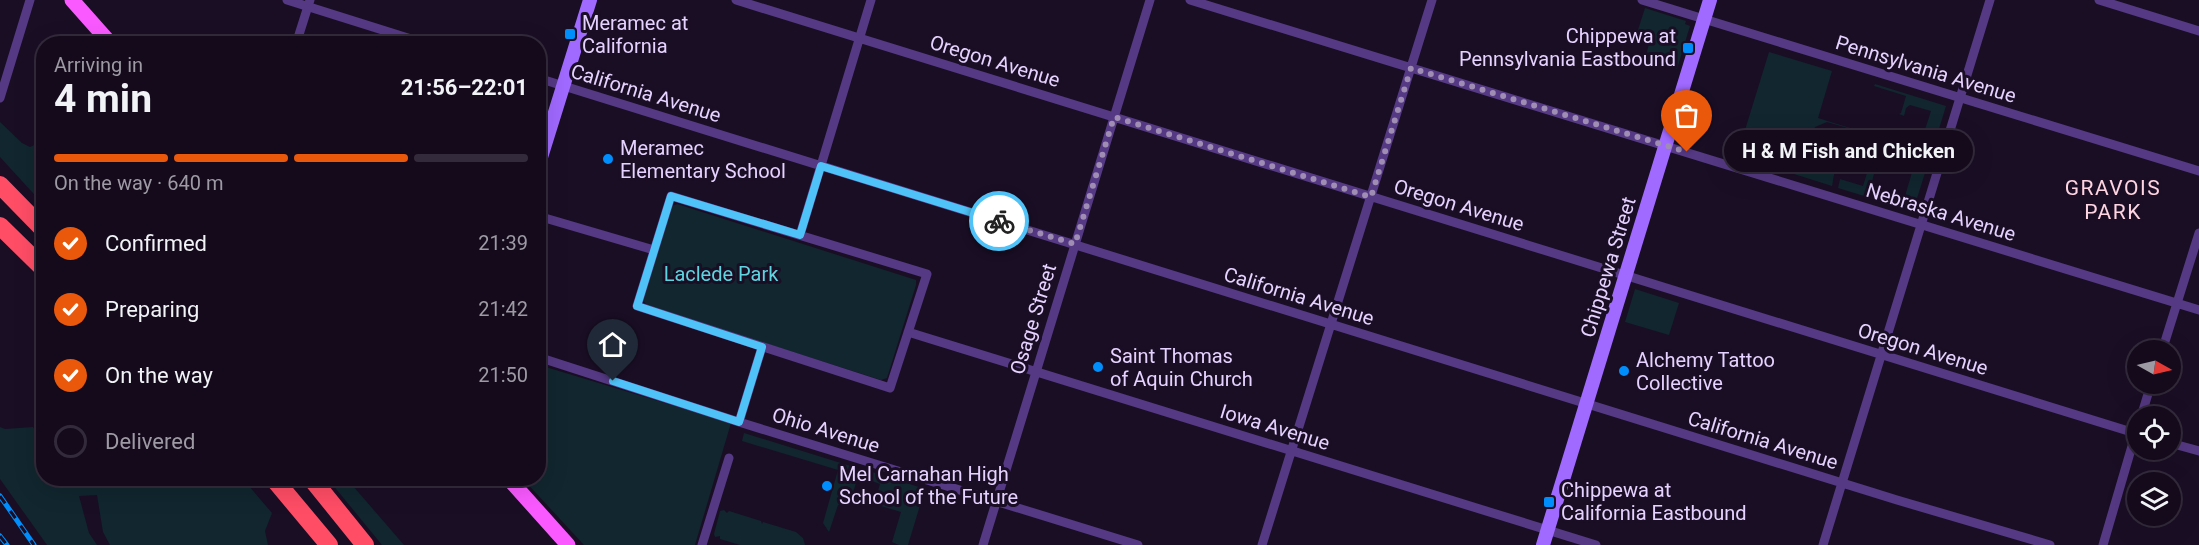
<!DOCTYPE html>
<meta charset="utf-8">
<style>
:root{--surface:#140a1c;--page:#211829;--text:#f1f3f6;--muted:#9d9aa3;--line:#332b3b;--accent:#ea580c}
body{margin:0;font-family:Roboto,sans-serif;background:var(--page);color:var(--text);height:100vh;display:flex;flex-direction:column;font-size:22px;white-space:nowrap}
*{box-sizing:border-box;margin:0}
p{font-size:20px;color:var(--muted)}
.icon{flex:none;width:33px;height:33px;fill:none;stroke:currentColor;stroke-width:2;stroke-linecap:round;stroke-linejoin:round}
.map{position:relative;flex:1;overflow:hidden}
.details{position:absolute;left:36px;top:36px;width:510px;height:450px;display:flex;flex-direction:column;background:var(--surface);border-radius:24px;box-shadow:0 6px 24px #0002,0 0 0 2px var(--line)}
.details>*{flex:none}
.needle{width:39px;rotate:98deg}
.fabs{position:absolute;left:2127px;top:340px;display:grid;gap:12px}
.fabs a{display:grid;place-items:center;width:54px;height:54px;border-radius:50%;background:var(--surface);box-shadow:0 6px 24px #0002,0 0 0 2px var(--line);font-size:30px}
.pin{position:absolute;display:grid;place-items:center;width:51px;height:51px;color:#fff;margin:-62px -26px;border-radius:50% 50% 50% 0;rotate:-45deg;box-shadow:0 0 6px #0007}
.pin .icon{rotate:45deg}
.courier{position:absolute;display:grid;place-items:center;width:60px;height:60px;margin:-30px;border:4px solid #4fc3f7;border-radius:50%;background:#fff;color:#222;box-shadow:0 2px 8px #0007}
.bubble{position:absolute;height:42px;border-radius:21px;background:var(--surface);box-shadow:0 6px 24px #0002,0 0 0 2px var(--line);font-size:20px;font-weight:700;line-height:42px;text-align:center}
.overview em{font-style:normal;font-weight:700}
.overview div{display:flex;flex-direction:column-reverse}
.overview{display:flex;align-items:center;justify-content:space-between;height:102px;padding:0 18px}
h1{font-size:39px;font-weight:700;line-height:45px}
.bar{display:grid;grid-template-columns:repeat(4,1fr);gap:9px 6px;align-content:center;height:72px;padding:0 18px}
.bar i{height:8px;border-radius:4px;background:var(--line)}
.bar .active{background:var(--accent)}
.bar p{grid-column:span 4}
ol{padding:0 18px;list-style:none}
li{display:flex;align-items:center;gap:18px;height:66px}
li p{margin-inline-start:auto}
li .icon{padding:6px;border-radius:50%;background:var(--accent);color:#fff;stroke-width:4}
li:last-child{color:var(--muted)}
li i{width:33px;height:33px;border:3px solid var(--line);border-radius:50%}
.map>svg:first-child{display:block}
.green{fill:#11262f}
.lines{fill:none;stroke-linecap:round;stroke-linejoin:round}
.street{stroke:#553984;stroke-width:9}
.secondary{stroke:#a069ff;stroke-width:14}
.primary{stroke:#f959ff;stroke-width:15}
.highway{stroke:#ff4d66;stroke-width:18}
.rail-casing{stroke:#008efd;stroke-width:5}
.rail{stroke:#1a0e25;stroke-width:3;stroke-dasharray:9;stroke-linecap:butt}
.done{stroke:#9f8db3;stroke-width:6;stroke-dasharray:0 10.8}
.route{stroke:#4fc3f7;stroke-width:8}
.poi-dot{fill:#008efd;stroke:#1a0e25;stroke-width:2}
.labels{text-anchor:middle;stroke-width:6;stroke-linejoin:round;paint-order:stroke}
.poi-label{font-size:20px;fill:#e6d2ff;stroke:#1a0e25;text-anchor:start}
.street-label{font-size:20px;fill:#e6d2ff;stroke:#1a0e25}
.park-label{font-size:20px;fill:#5cd5e1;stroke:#1a0e25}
.neighbourhood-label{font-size:21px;letter-spacing:1.5px;fill:#ffd4e1;stroke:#1a0e25}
</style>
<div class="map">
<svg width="2199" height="545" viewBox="0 0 2199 545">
<rect width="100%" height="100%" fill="#1a0e25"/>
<path class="green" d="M1645,8L1686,21L1685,24L1690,26L1677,69L1645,59L1649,44L1635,39Z
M1769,52L1832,71L1818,118L1869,134L1827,122L1815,127L1810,145L1815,157L1836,164L1832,186L1737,156Z
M1875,84L1946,106L1932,152L1919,148L1931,111L1910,105L1906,108L1904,116L1899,114L1901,113L1906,96L1874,86Z
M0,122L22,143L30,147L43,141L36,157L43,164V204L0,157Z
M1913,169L1925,173L1913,211L1838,188L1840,179L1863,186L1867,173L1874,174L1871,185L1879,188L1878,192L1895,198L1897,194L1905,196Z
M677,204L916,280V285L887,378L881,380L647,306L643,300L672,206Z
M1635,289L1679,303L1669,335L1625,322Z
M539,365L731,423L695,545H584L523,479L538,478Z
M0,427L5,429L33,427L43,442L44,478L243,479L272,513L265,531L268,545H110L103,532L97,495L79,496L89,533L97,545H47L0,479Z
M744,433L857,468L859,473L852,496L849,497L846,504L838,505L829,532L823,523L838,470L742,441Z
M869,471L925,489L908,545H899L892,542L901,512L874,504L880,484L869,480L868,475L871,474Z
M328,479H347L404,545H382Z
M724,510L727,513L729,511L761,521L762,524L763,522L796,532L803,538L805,545H740L720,539V536L715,537L714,534L720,511Z"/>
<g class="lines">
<path class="street" d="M287,0L427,44
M736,0L2138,434
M1190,0L2199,310
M1642,0L2199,171
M2099,0L2199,31
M296,44L310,0
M538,78L1897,500L2050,545
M0,98L30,0
M671,196L927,274L890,388L637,306Z
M538,216L654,250
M800,235L871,0
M908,332L1596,545
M2162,351L2199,233
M538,357L739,422L1138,545
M2141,417L2151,384
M739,422L762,347
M2170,443L2199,451
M702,545L729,458
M983,545L1150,0
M1262,545L1432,0
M1823,545L1990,0
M2103,545L2137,429"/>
<path class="secondary" d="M538,167L590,0
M1543,545L1710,0"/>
<path class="primary" d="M72,0L111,44
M508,478L568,545"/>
<path class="highway" d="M0,185L44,230
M0,226L44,269
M273,478L329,545
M311,478L365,545"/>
<defs>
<path id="rail" d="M0,496L34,545
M0,536L7,545"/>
</defs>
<use href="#rail" class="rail-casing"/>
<use href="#rail" class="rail"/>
</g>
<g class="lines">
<path class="done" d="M999,221L1075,244L1114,117L1371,197L1411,68L1687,152"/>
<path class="route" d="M613,381L739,422L762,347L637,306L671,196L800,235L821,166L999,221"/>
</g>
<g class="poi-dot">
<rect x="564" y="28" width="12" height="12" rx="3"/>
<rect x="1682" y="42" width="12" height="12" rx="3"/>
<circle cx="608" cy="159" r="6"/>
<circle cx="1098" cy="367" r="6"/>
<circle cx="1624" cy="371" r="6"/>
<circle cx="827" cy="486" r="6"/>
<rect x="1543" y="496" width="12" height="12" rx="3"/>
</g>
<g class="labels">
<g class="poi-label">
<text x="582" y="30">Meramec at<tspan x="582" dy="23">California</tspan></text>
<text x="1676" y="43" text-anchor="end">Chippewa at<tspan x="1676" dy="23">Pennsylvania Eastbound</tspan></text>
<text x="620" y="155">Meramec<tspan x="620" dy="23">Elementary School</tspan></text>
<text x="1110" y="363">Saint Thomas<tspan x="1110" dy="23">of Aquin Church</tspan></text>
<text x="1636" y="367">Alchemy Tattoo<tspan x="1636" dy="23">Collective</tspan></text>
<text x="839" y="481">Mel Carnahan High<tspan x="839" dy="23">School of the Future</tspan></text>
<text x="1561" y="497">Chippewa at<tspan x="1561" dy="23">California Eastbound</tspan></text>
</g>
<g class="street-label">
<text transform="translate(995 61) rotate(17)" y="7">Oregon Avenue</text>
<text transform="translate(1926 69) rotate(17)" y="7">Pennsylvania Avenue</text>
<text transform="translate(646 93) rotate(17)" y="7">California Avenue</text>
<text transform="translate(1459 205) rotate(17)" y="7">Oregon Avenue</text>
<text transform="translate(1941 212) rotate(17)" y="7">Nebraska Avenue</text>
<text transform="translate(1608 267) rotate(-73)" y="7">Chippewa Street</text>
<text transform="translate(1299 296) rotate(17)" y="7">California Avenue</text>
<text transform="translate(1033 319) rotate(-73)" y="7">Osage Street</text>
<text transform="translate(1923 349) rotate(17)" y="7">Oregon Avenue</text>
<text transform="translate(1275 427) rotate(17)" y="7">Iowa Avenue</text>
<text transform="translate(826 430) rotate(17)" y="7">Ohio Avenue</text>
<text transform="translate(1763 440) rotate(17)" y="7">California Avenue</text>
</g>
<g class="park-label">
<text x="721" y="281">Laclede Park</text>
</g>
<g class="neighbourhood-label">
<text x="2113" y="195">GRAVOIS<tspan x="2113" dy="24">PARK</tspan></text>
</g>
</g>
</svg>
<div class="fabs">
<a><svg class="needle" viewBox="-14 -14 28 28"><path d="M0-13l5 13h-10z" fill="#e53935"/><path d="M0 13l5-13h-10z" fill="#9d9aa3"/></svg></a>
<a><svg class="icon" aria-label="locate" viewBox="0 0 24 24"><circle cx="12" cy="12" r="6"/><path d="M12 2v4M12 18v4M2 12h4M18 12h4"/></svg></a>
<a><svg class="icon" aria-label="layers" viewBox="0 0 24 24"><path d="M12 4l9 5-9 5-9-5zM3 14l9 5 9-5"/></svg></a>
</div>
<div class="pin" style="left:1687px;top:152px;background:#ea580c"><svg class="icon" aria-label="bag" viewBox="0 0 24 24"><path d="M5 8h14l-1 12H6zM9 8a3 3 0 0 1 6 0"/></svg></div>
<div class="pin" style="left:613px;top:381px;background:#1f2937"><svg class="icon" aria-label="home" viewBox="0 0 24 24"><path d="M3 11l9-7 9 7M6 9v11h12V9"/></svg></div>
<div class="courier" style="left:999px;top:221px"><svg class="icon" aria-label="bike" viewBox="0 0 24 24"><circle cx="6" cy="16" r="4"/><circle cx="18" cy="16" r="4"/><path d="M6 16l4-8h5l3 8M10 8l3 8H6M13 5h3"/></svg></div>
<div class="bubble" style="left:1724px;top:130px;width:249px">H &amp; M Fish and Chicken</div>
<section class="details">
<div class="overview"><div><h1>4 min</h1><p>Arriving in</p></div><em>21:56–22:01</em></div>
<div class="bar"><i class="active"></i><i class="active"></i><i class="active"></i><i></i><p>On the way · 640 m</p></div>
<ol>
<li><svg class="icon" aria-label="check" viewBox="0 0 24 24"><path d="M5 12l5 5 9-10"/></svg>Confirmed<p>21:39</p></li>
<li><svg class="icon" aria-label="check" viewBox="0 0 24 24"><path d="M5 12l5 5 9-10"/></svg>Preparing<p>21:42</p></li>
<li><svg class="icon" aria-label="check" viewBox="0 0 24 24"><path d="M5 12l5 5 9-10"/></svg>On the way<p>21:50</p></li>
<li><i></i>Delivered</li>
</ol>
</section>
</div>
